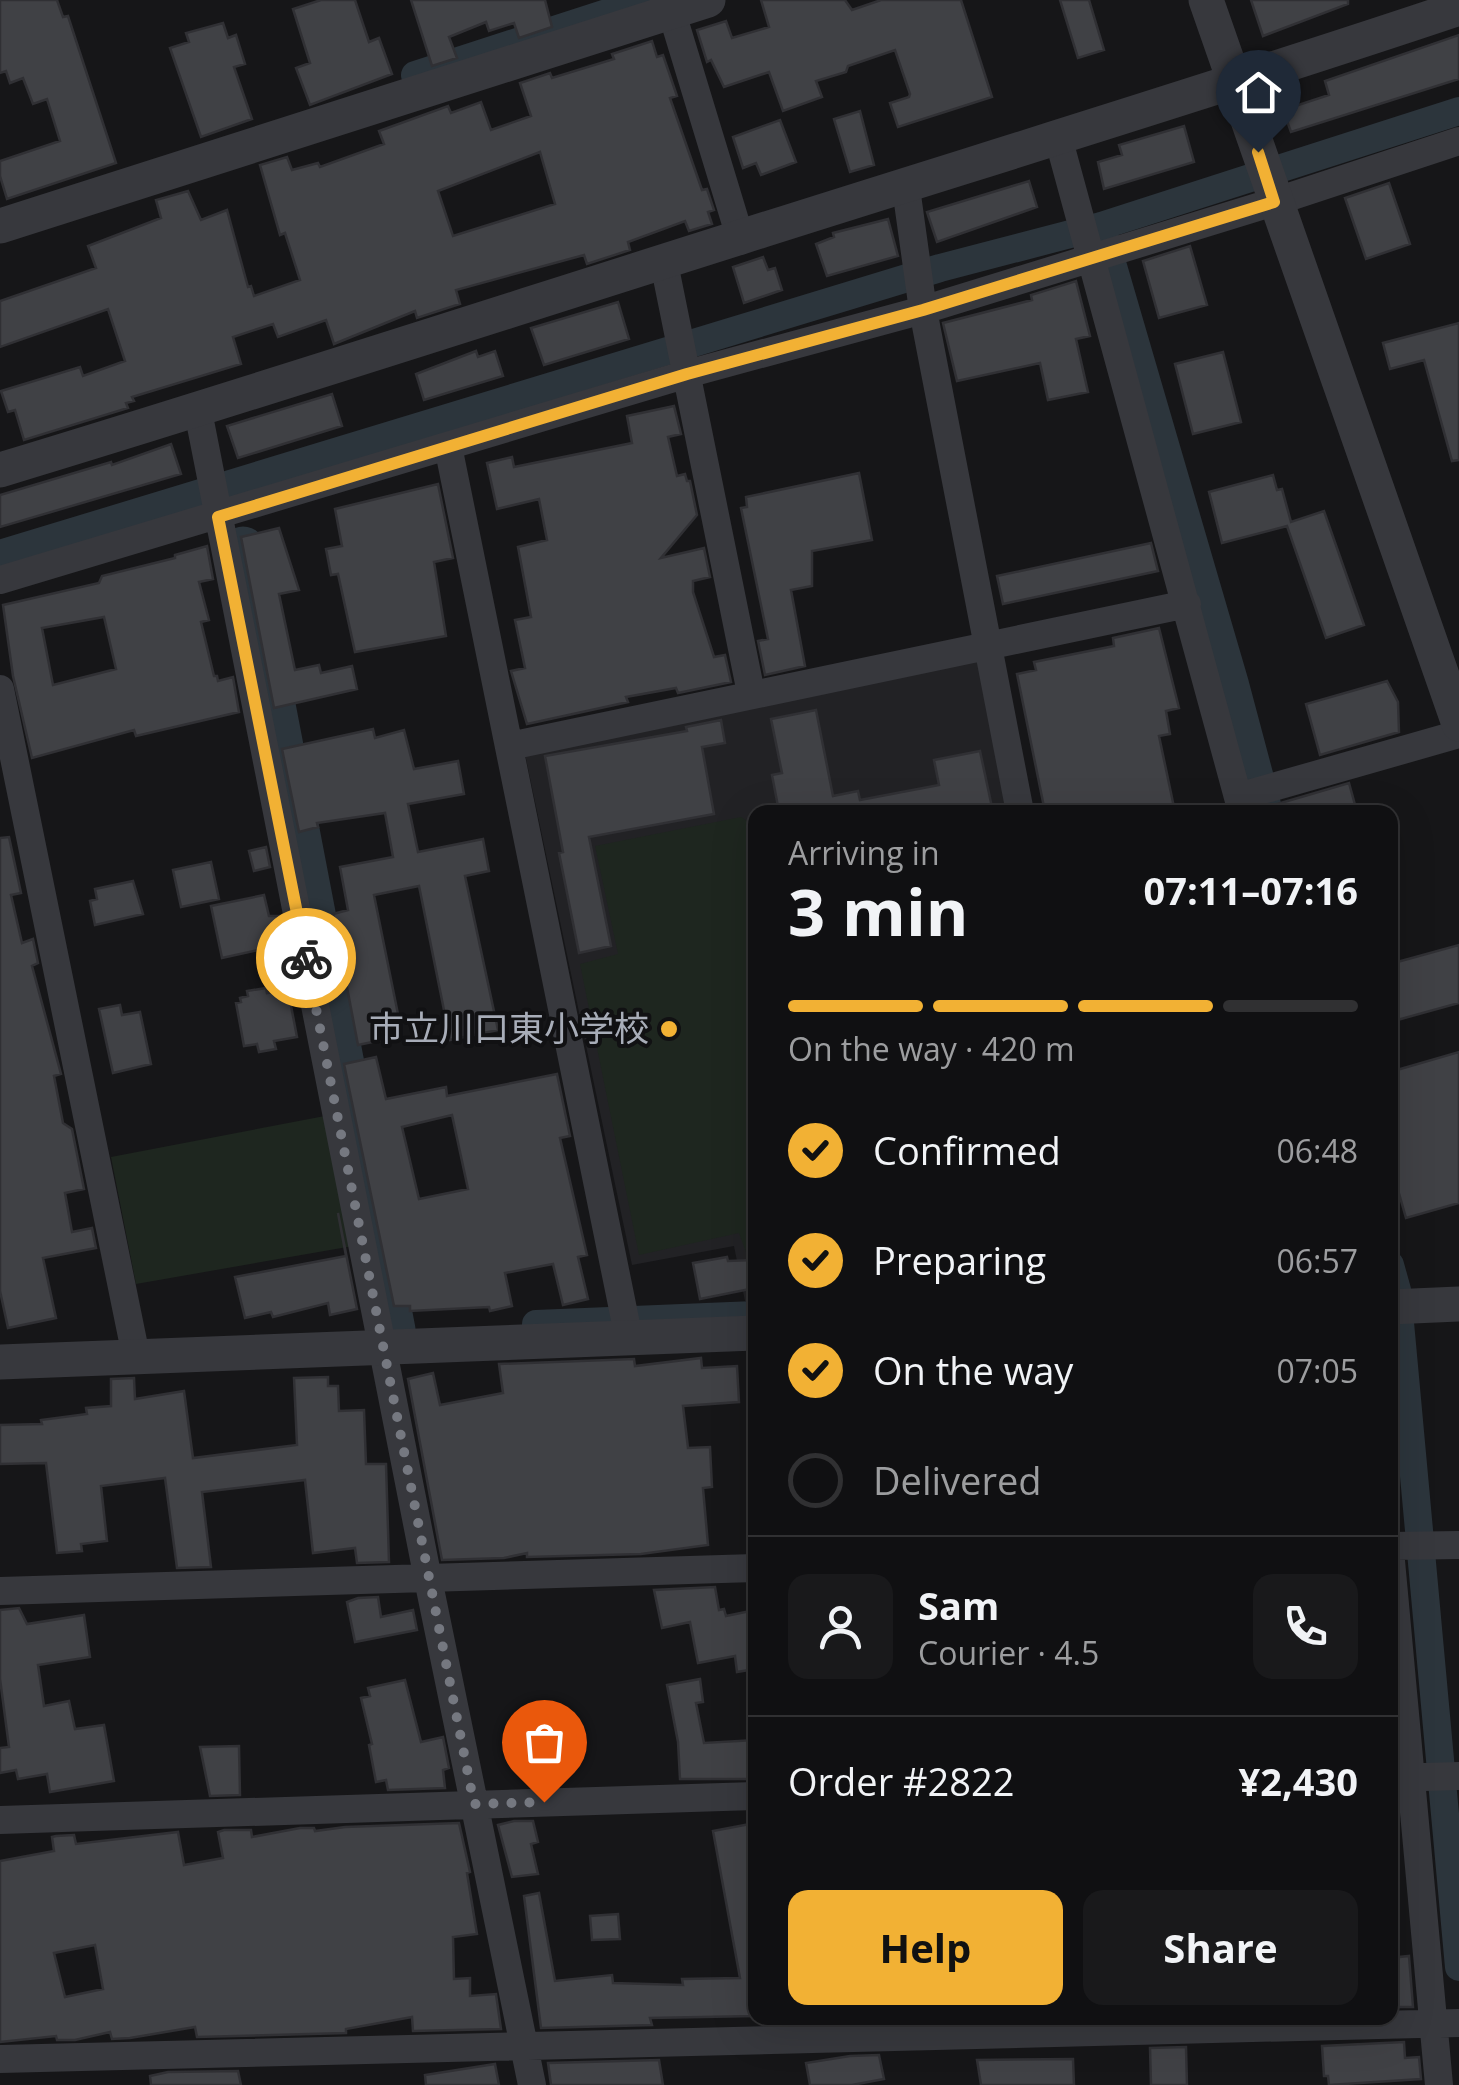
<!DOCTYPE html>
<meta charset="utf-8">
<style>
:root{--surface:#101012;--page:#19191b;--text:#f1f3f6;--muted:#9c9d9f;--line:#303032;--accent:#f2b134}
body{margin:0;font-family:"Open Sans","Noto Sans JP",sans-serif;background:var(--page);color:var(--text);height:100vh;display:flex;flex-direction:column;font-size:38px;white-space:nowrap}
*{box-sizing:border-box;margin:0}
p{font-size:32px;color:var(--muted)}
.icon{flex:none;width:55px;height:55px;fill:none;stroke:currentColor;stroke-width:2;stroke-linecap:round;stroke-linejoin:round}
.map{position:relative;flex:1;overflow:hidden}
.side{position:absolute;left:748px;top:805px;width:650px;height:1220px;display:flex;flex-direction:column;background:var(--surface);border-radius:20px;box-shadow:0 10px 40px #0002,0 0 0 2px var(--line)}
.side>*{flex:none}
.pin{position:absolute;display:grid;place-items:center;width:85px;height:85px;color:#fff;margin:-102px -42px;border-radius:50% 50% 50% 0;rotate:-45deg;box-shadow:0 0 10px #0007}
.pin .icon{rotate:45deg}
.courier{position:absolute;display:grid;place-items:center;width:100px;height:100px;margin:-50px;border:8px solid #f2b134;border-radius:50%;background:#fff;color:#222;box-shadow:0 2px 12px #0007}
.head em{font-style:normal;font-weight:700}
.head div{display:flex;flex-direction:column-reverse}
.head{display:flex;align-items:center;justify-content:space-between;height:170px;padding:0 40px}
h1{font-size:65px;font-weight:700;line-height:75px}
.bar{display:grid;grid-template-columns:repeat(4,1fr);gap:15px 10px;align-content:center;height:120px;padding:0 40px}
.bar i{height:12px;border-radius:8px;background:var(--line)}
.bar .selected{background:var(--accent)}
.bar p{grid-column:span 4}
.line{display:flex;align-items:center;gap:25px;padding:0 40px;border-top:2px solid var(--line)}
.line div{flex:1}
.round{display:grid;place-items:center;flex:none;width:105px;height:105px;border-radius:20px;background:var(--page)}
ol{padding:0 40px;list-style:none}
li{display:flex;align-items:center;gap:30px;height:110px}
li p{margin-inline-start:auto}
li .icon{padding:10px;border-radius:50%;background:var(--accent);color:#111;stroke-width:4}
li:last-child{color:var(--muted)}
li i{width:55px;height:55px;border:5px solid var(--line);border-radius:50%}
.cta{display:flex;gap:20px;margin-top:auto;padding:20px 40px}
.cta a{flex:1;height:115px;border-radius:20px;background:var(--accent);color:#111;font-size:40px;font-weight:700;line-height:115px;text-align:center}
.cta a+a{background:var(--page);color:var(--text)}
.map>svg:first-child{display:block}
.built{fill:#222225}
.green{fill:#1e261f}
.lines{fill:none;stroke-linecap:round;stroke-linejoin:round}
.canal{stroke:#2c353c;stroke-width:28}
.river{stroke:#2c353c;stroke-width:45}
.building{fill:#404145;stroke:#303034;stroke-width:2.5;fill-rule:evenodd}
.minor{stroke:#37383d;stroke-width:28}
.tertiary{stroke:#37383d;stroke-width:35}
.done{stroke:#757880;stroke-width:10;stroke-dasharray:0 18}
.route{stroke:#f2b134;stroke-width:12}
.poi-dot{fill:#f2b134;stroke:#111113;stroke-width:4}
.labels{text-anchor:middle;stroke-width:8;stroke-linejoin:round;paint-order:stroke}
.poi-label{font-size:35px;fill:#a8adb8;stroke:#111113;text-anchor:end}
</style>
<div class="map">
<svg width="1459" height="2085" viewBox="0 0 1459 2085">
<rect width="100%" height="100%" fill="#161618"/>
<path class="built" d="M976,661L986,672L1011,812H755V1301H745L734,1246L632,1265L525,754Z"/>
<path class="green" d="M741,817L755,826V1251L746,1252L739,1233L639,1255L580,964L618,954L595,846Z
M330,1115L353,1246L136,1284L111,1157Z"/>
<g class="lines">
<path class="canal" d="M415,75L647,0
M1103,232L1235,684L1269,812
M0,554L940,268L1101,226L1459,111
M1390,1265L1397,1290L1459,1967
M536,1324L755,1315"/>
<path class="river" d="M243,549L393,1330"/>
</g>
<path class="building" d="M0,0H57L63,17L68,16L116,163L7,199L0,176V161L60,141L47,99L33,104L23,78L10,83L6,71L0,73Z
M321,0H355L369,42L379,38L392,74L310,105L296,68L310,63L293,9Z
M411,0H545L552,27L519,38L514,23L489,31L486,22L449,37L457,58L432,66Z
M761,0H845L852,10L881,0H961L992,97L898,127L890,103L909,97L910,94L895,50L848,66L846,72L816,81L822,97L783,111L769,72L724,87L711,60L707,62L697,30L726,21L732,38L769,27Z
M1060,0H1089L1104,50L1078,58Z
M1251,0H1348V4L1263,36Z
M223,23L228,38L236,35L245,64L234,67L252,119L201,137L170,48L189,42L186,33Z
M1459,35V79L1291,132L1283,110L1329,95L1325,81Z
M652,41L657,57L663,55L677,96L670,98L702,190L707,189L714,210L708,212L712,224L689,231L685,221L628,242L630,250L587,264L584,255L456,290L460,304L417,318L415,311L334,344L326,320L278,337L273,324L233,337L241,364L132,397L134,401L126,403L128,408L24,440L15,410L8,412L1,391L80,367L83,376L125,361L108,309L0,347V301L96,268L88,246L161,218L156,200L188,191L201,220L227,210L248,287L251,286L254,296L300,280L285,233L280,235L260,165L287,157L292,170L318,163L320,167L384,144L379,131L448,106L451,113L481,102L491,130L531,116L520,83L550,73L552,78L614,59L612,54ZM540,152L555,204L453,236L438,191Z
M860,111L874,165L850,172L834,119Z
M780,120L796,162L761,175L756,163L743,168L733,137Z
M1184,126L1194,162L1104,189L1098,162L1122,155L1119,145Z
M1029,181L1037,207L937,242L927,212Z
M1389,183L1410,244L1366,259L1345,198Z
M888,219L898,256L827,276L816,244L834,237L833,233Z
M1190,246L1207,305L1159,318L1143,261Z
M763,257L768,270L775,268L782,290L744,303L733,267Z
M1076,281L1090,336L1076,339L1088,392L1048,400L1040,363L957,381L943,323L1032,300L1031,295Z
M618,302L629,339L544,365L531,328Z
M1459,323V460L1452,461L1424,360L1390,369L1383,343Z
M476,351L478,357L495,351L503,376L424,400L416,374Z
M1223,352L1241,422L1193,434L1175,364Z
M332,394L342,426L238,458L227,426Z
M674,406L681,434L668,437L677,476L685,474L687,481H690L697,515L661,558L704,548L710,577L693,581V592L714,657L725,655L731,682L678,693L676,688L626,697L628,702L527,724L511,671L525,668L515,620L531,617L518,547L547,540L539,499L497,509L487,463L512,457L514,467L632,443L627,416Z
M171,444L181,474L0,527V495L111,462L112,465Z
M859,473L872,540L812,551V586L791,590L805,666L765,675L758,641L768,639L741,508L747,507L746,497Z
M1273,475L1277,490L1282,489L1291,522L1324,511L1364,625L1326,638L1287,526L1222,543L1209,492Z
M438,484L453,558L434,562L446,636L355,652L338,574L331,575L326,549L342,546L335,509Z
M279,528L299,590L279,594L295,670L319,665L321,673L352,666L357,689L274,708L241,537Z
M1151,543L1158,571L1003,604L997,576Z
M207,546L213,579L199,582L209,620L201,622L214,676H217L218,681L233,677L239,712L136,736L134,730L32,758L13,676L3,605L99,583L102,576L175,558V555ZM104,617L116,669L53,685L42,628Z
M1159,628L1179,708L1166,711L1170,734L1159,736L1175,812H1045L1017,674L1036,670L1034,662L1114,646L1113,638Z
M1387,681L1398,702L1399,732L1320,755L1306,704Z
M816,710L833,796L858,791L860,800L939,785L934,760L980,751L993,812H779L772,775L782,773L771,719Z
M721,720L725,743L702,747L714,814L589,837L611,946L579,953L559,853L563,852L545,756L687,731L686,727Z
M373,729L375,738L404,730L414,769L458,761L464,794L408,804L418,852L483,839L489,871L465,876L498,1030L450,1040L419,886L374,895L400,1024L384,1027L387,1039L358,1045L333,914L348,910L340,867L393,857L385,813L317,823L318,827L299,832L282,749Z
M1349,783L1357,812H1260V809Z
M9,837L21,893L11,895L22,943L33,939L38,963L32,966L61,1074L54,1076L63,1123L72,1129L84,1189L65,1193L72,1232L92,1228L96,1248L43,1258L56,1318L8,1328L0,1291V838Z
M266,847L270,867L254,871L249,851Z
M211,862L219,899L181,907L173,870Z
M133,881L143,914L95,925L90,901L97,899L95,889Z
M264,895L269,916H280L285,944L222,958L211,906Z
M1459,945V1003L1390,1022V964Z
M266,988L267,993L288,990L297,1037L274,1041L276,1049L259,1052L257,1044L244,1046L236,1003L241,1002L240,998L248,996L247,991Z
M120,1005L122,1015L140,1012L151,1064L113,1073L99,1009Z
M1459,1052V1203L1406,1218L1390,1162V1072Z
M376,1057L386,1099L446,1087L447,1096L557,1074L570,1136L560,1138L587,1255L578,1257L588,1299L563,1305L553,1264L505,1273L512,1306L490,1311L489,1307L410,1311V1306H394L344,1064ZM452,1115L468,1189L419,1199L402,1127Z
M338,1213L357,1309L330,1315L328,1303L273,1317L271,1312L245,1318L235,1277L346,1256Z
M727,1257L728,1261L755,1260V1288L700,1299L693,1263Z
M701,1358L702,1368L737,1366L739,1402L683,1406L688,1448L710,1447L712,1487L703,1488L708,1545L641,1554L527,1557V1553L504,1558L442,1560L408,1379L433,1373L440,1405L503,1393L499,1364L634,1359L635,1366Z
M328,1377V1386H338L339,1411L364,1410L366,1464H386L389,1562L357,1563L355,1548L313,1553L305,1480L202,1492L211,1567L177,1568L165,1478L101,1486L107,1541L81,1544L82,1551L57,1553L46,1463L0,1464V1425L42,1424L41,1420L87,1414L86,1408L111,1406V1379L134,1378L135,1399L184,1391L193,1458L297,1445L294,1378Z
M715,1587L719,1610L724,1609L726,1616L755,1610V1669L737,1672L735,1656L698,1663L690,1622L662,1628L654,1590Z
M378,1597L381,1617L413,1610L417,1630L355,1642L347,1602L358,1598Z
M19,1608L27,1624L84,1615L90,1657L38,1665L44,1706L69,1701L75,1729L104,1725L114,1781L50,1792L47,1774L18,1779L16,1770L0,1773V1748L9,1747L0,1679V1610Z
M700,1679L703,1702L696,1703L704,1743L755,1740V1779H680L678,1742L667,1685Z
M405,1680L421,1742L443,1737L449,1768L443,1770L445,1788L388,1790L386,1780L376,1782L369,1745L372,1744L361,1698L370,1696L368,1688Z
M565,1742L567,1770L522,1773L519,1746Z
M239,1746L240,1795L210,1796L200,1747Z
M514,1821H533L538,1842L531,1844L538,1874L512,1877L498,1825Z
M459,1823L470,1872L467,1873L477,1934L453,1937L454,1979L470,1978V1996L496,1994L501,2029L413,2031L412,2017L346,2029V2033L197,2037L195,2027L130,2038L112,2039L110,2032L75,2040H57L56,2036L0,2042V1861L54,1851L52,1837L56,1836L74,1835L76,1844L178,1832L184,1865L223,1858L218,1832L224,1830H251L252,1837L300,1828H314L315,1831L345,1827ZM95,1945L103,1989L65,1997L54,1953Z
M755,1823V2016L650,2018L652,2025L541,2028L524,1896L539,1893L555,1981L612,1975L613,1983L683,1985L682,1979L740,1978L713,1831Z
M618,1914L620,1939L592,1940L590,1916Z
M1409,1956L1413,2007H1390V1958Z
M1404,2042L1405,2058L1419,2057L1421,2079L1329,2085L1328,2076H1324L1322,2046Z
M1186,2047L1187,2085H1151L1150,2048Z
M879,2055L884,2079L852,2085H810L806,2063L850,2056Z
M1073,2059L1074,2085H981L977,2060Z
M659,2060L663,2085H551L548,2063Z
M495,2064L499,2085H426L425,2075Z
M238,2071L241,2085H151L150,2076L168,2072Z"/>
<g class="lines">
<path class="minor" d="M668,0L740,237
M1058,137L1242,812
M906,188L923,310L1020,812
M664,263L751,693
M198,411L428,1579L532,2085
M448,446L629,1339
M0,580L687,374L923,310L1274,202L1459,141
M0,689L136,1356
M510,746L1187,604
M1238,797L1459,734
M1390,1546L1459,1545
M1390,1550L1439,2085
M0,1591L755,1568
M1390,1778L1459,1776
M0,1820L755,1796
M0,2059L1459,2023"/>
<path class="tertiary" d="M1206,0L1459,724
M0,226L708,0
M0,470C248,395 494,315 741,237C980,161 1221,88 1459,8
M1390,1307L1459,1304
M0,1362L755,1333"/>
</g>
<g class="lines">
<path class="done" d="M306,958L474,1804L544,1802"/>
<path class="route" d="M306,958L218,517L687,374L923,310L1274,202L1258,152"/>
</g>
<circle class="poi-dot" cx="669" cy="1029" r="10"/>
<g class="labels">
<g class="poi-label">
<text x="649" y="1041">市立川口東小学校</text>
</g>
</g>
</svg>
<div class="pin" style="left:544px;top:1802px;background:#ea580c"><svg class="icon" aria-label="bag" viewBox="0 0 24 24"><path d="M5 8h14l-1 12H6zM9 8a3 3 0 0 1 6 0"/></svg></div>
<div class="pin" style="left:1258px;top:152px;background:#1f2937"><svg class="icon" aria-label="home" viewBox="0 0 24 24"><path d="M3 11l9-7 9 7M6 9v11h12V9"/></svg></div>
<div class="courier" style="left:306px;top:958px"><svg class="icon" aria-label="bike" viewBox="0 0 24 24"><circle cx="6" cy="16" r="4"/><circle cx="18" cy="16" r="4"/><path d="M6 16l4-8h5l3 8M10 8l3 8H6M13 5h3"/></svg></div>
<section class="side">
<div class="head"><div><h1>3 min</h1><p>Arriving in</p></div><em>07:11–07:16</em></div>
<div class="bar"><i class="selected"></i><i class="selected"></i><i class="selected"></i><i></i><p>On the way · 420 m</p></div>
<ol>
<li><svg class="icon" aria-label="check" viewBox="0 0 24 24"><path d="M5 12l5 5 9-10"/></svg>Confirmed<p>06:48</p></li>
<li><svg class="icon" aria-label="check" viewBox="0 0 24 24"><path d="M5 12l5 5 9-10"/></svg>Preparing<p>06:57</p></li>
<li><svg class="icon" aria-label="check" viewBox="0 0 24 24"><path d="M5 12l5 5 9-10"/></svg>On the way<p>07:05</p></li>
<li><i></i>Delivered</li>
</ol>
<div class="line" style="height:180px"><a class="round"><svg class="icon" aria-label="person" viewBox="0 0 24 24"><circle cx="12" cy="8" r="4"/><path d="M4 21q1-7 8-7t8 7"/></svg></a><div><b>Sam</b><p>Courier · 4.5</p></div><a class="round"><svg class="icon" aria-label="phone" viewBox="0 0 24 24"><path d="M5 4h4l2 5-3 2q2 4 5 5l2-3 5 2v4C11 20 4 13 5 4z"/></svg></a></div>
<div class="line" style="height:130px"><div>Order #2822</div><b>¥2,430</b></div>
<div class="cta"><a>Help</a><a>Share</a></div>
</section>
</div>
